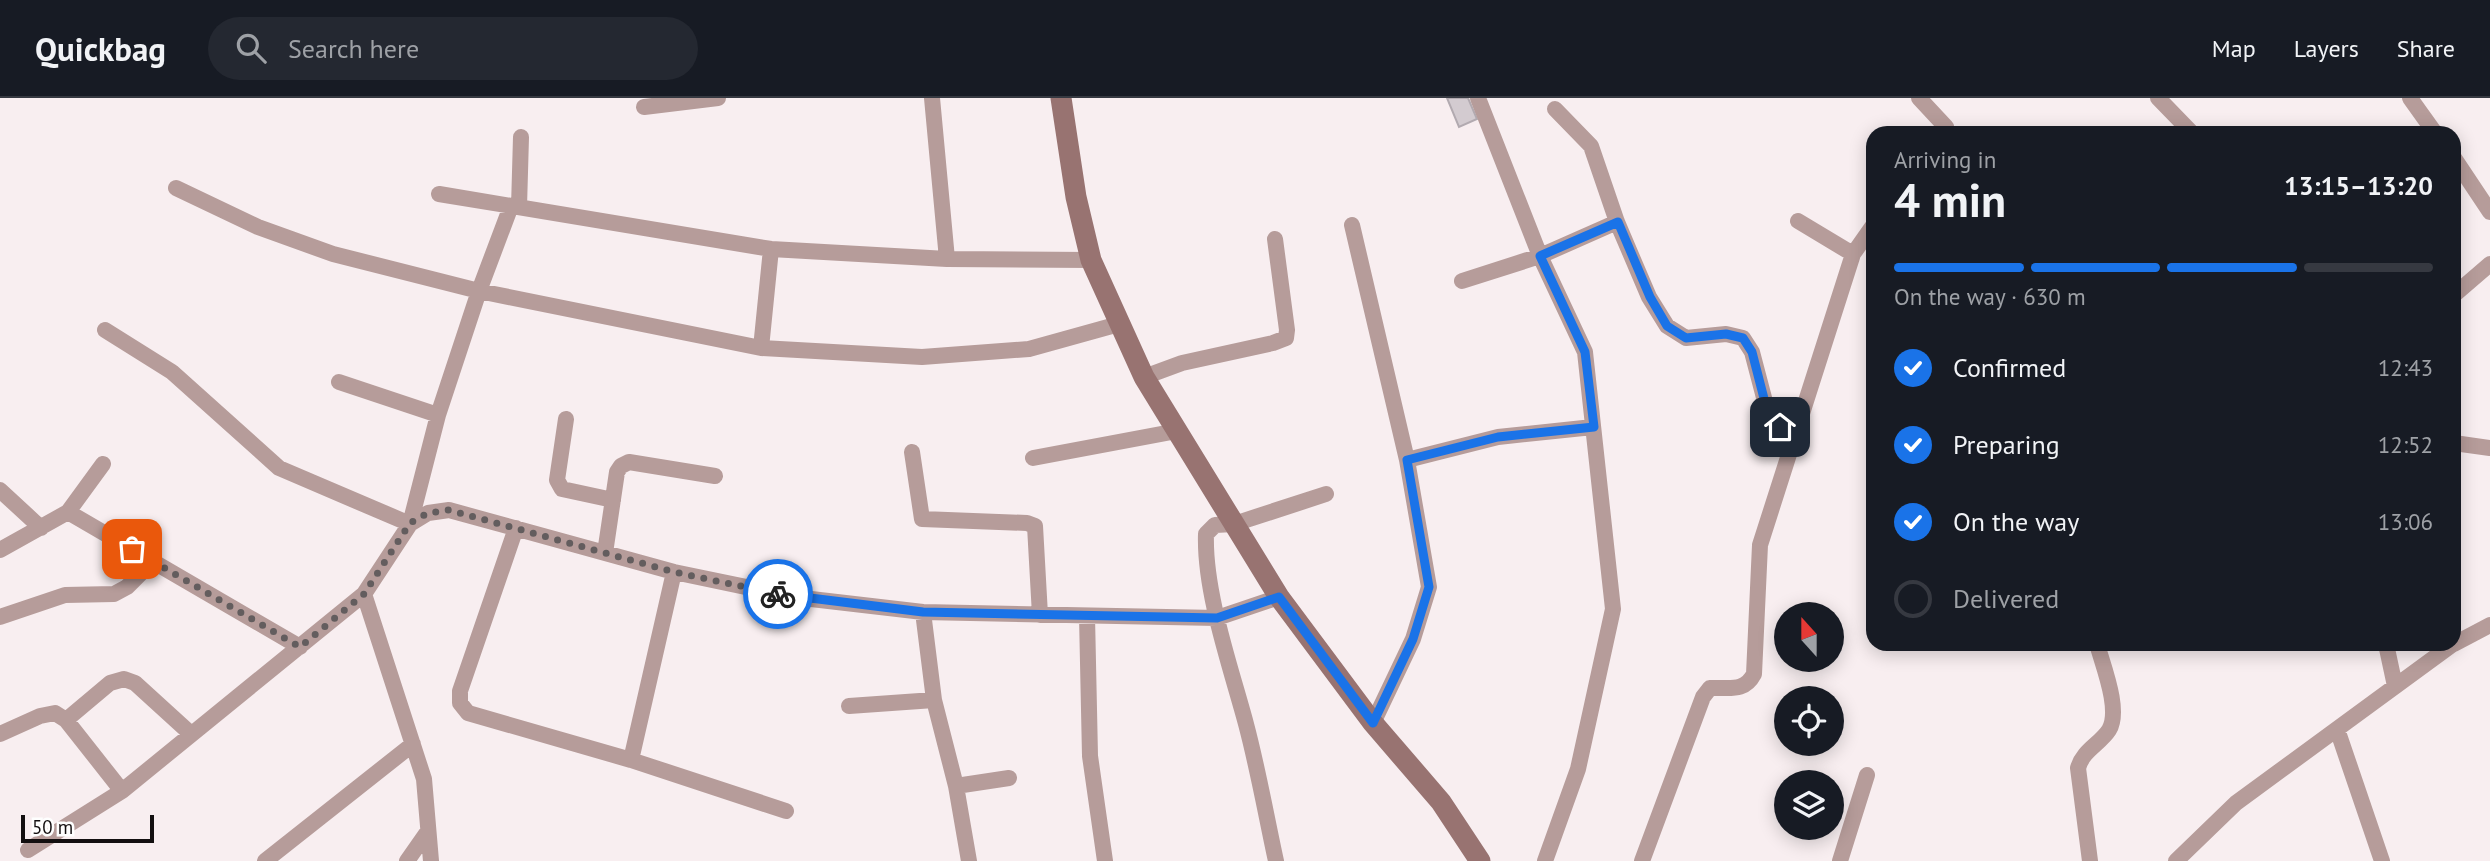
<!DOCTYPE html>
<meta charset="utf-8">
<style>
:root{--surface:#171b24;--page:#242831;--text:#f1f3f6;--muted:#9ea1a6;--line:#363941;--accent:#1a73e8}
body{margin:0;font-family:"PT Sans",sans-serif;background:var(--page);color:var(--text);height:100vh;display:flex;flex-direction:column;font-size:26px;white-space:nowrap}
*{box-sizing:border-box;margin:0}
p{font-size:23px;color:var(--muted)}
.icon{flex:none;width:38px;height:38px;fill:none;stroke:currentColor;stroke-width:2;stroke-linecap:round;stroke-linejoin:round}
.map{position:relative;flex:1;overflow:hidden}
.drawer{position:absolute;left:1866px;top:28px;width:595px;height:525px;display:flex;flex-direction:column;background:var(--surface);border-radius:21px;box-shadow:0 4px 18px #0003}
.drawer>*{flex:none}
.needle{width:46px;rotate:339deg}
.buttons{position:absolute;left:1774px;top:504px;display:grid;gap:14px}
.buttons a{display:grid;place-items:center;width:70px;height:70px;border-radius:50%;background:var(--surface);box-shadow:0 4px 18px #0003;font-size:35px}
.scale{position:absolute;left:21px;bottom:18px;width:133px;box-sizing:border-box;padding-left:7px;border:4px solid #130f10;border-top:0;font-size:19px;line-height:24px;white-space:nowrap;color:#130f10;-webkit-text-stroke:5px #fefefe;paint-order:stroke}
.pin{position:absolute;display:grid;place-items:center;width:60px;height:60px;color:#fff;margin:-30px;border-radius:14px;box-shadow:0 4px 10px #0006}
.courier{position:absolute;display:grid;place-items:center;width:70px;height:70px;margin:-35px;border:5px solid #1a73e8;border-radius:50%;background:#fff;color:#222;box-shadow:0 2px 9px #0007}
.headline em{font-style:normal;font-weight:600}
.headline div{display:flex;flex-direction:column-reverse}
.headline{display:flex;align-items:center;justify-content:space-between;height:119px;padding:0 28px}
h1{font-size:46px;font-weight:600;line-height:52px}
.bar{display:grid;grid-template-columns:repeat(4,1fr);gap:10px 7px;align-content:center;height:84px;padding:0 28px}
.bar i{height:9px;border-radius:5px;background:var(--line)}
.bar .active{background:var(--accent)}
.bar p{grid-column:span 4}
ol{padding:0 28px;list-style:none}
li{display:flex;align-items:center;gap:21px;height:77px}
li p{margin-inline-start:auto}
li .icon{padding:7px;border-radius:50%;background:var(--accent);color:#fff;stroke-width:4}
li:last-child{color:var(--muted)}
li i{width:38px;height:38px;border:4px solid var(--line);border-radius:50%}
header{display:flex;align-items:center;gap:42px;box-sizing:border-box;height:98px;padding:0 35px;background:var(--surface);border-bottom:2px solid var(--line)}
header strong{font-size:33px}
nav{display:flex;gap:38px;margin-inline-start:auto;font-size:24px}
.search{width:490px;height:63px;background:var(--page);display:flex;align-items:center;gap:18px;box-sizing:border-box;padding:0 24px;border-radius:38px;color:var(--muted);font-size:26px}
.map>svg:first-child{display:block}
.building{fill:#d3cbd0;stroke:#b2aab0;stroke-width:2}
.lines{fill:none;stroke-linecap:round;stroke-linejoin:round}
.street{stroke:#b69c9a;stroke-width:16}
.secondary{stroke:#987371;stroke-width:21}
.done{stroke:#635d5e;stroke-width:7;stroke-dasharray:0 12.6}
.route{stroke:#1a73e8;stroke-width:9}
</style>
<header>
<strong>Quickbag</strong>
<div class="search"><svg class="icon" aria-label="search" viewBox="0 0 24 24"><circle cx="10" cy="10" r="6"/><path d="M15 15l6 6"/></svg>Search here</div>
<nav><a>Map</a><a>Layers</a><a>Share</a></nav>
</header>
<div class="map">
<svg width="2490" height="763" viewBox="0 0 2490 763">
<rect width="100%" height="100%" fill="#f8eef0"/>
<path class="building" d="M1447,0H1468L1477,21L1459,29Z"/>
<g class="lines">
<path class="street" d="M932,0L947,161
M1478,0L1540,158L1585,254L1613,511L1578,671L1545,763
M1919,0L1946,29L1942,35
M2158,0L2192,35
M2410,0L2435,35
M644,9L718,0
M1555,11L1591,48L1617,124L1649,199L1667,228L1686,240L1726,236L1743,240L1752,254L1768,315L1793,343
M2454,60L2490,114
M176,90L258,129L333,156L479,193L761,250L922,259L1029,251L1119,226
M439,96L771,151L947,161L1091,162
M519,109L521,39
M1798,123L1853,156
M1352,127L1407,362L1429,489L1413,541L1373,625
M1462,183L1540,158L1617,124
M2454,197L2490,166
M105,232L172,274L279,370L410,426
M761,250L771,151
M1144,279L1182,265L1273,245L1286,240L1287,232L1275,141
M339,284L438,317
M566,321L557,382L562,391L613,402
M2454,345L2490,350
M912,354L922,421L1027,425L1035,428L1040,517
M1033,360L1177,333
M1407,362L1498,339L1593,329
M0,392L41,430
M68,414L300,549
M410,426L428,415L449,412L674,474L794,499L923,514L1217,520L1279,499
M516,430L460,593V605L468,615L631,662L786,713
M0,452L68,414L103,366
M605,455L617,374L621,368L629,364L715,378
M364,496L424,681L431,763
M923,514L934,602L956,688L969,763
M1087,518L1090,658L1105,763
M0,519L65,497L114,496L127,489L153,463
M2386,546L2395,588
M2454,546L2490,527
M849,608L934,602
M66,622L110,585L124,581L135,585L191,636
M2337,631L2382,763
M0,636L40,618L55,615L66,622L122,693
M631,662L674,474
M956,688L1009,680
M28,752L122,693L364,496L410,426L438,317L479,193L511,108
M265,763L413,646
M407,763L428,733
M1276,763C1266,717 1258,671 1246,626C1231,570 1204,494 1206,436L1215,427L1234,426L1326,396
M1642,763L1703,599L1710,590C1729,589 1744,595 1754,576L1760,447L1853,156L1872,129
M1840,763L1867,677
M2090,763L2078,670C2083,652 2100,646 2109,632C2121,612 2103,568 2097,546
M2176,763L2236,705L2453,546"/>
<path class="secondary" d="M1061,0L1076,99L1091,162L1144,279L1279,499L1373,625L1441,704L1480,763"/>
</g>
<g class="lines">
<path class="done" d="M132,451L300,549L364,496L410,425L428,415L449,412L674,474L778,496"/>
<path class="route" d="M778,496L923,514L1217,520L1279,499L1373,625L1413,541L1429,489L1407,362L1498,339L1594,329L1585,254L1540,158L1618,124L1650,199L1667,228L1686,240L1726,236L1743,240L1752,254L1768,316L1780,329"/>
</g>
</svg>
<div class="buttons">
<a><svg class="needle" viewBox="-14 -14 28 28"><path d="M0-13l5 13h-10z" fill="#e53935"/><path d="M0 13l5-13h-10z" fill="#9ea1a6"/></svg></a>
<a><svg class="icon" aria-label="locate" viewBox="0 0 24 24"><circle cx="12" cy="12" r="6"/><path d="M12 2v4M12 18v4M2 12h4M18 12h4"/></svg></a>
<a><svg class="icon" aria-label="layers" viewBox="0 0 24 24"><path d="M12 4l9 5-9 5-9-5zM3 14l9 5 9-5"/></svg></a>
</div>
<div class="scale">50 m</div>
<div class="pin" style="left:132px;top:451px;background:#ea580c"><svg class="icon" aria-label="bag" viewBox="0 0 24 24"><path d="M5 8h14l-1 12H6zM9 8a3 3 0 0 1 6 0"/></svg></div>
<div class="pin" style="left:1780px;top:329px;background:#1f2937"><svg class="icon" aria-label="home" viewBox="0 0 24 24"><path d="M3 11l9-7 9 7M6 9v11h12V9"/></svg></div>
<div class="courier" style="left:778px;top:496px"><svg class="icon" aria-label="bike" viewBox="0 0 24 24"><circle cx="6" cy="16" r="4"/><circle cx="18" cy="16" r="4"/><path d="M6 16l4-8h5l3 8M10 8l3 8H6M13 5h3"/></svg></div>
<section class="drawer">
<div class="headline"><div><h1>4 min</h1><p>Arriving in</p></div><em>13:15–13:20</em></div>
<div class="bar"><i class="active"></i><i class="active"></i><i class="active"></i><i></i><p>On the way · 630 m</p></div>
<ol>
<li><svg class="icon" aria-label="check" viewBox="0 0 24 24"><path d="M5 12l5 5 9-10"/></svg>Confirmed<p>12:43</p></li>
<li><svg class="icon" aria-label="check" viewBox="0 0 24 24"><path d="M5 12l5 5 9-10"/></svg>Preparing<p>12:52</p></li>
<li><svg class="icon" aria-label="check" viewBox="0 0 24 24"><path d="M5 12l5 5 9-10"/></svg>On the way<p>13:06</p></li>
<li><i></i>Delivered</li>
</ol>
</section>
</div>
